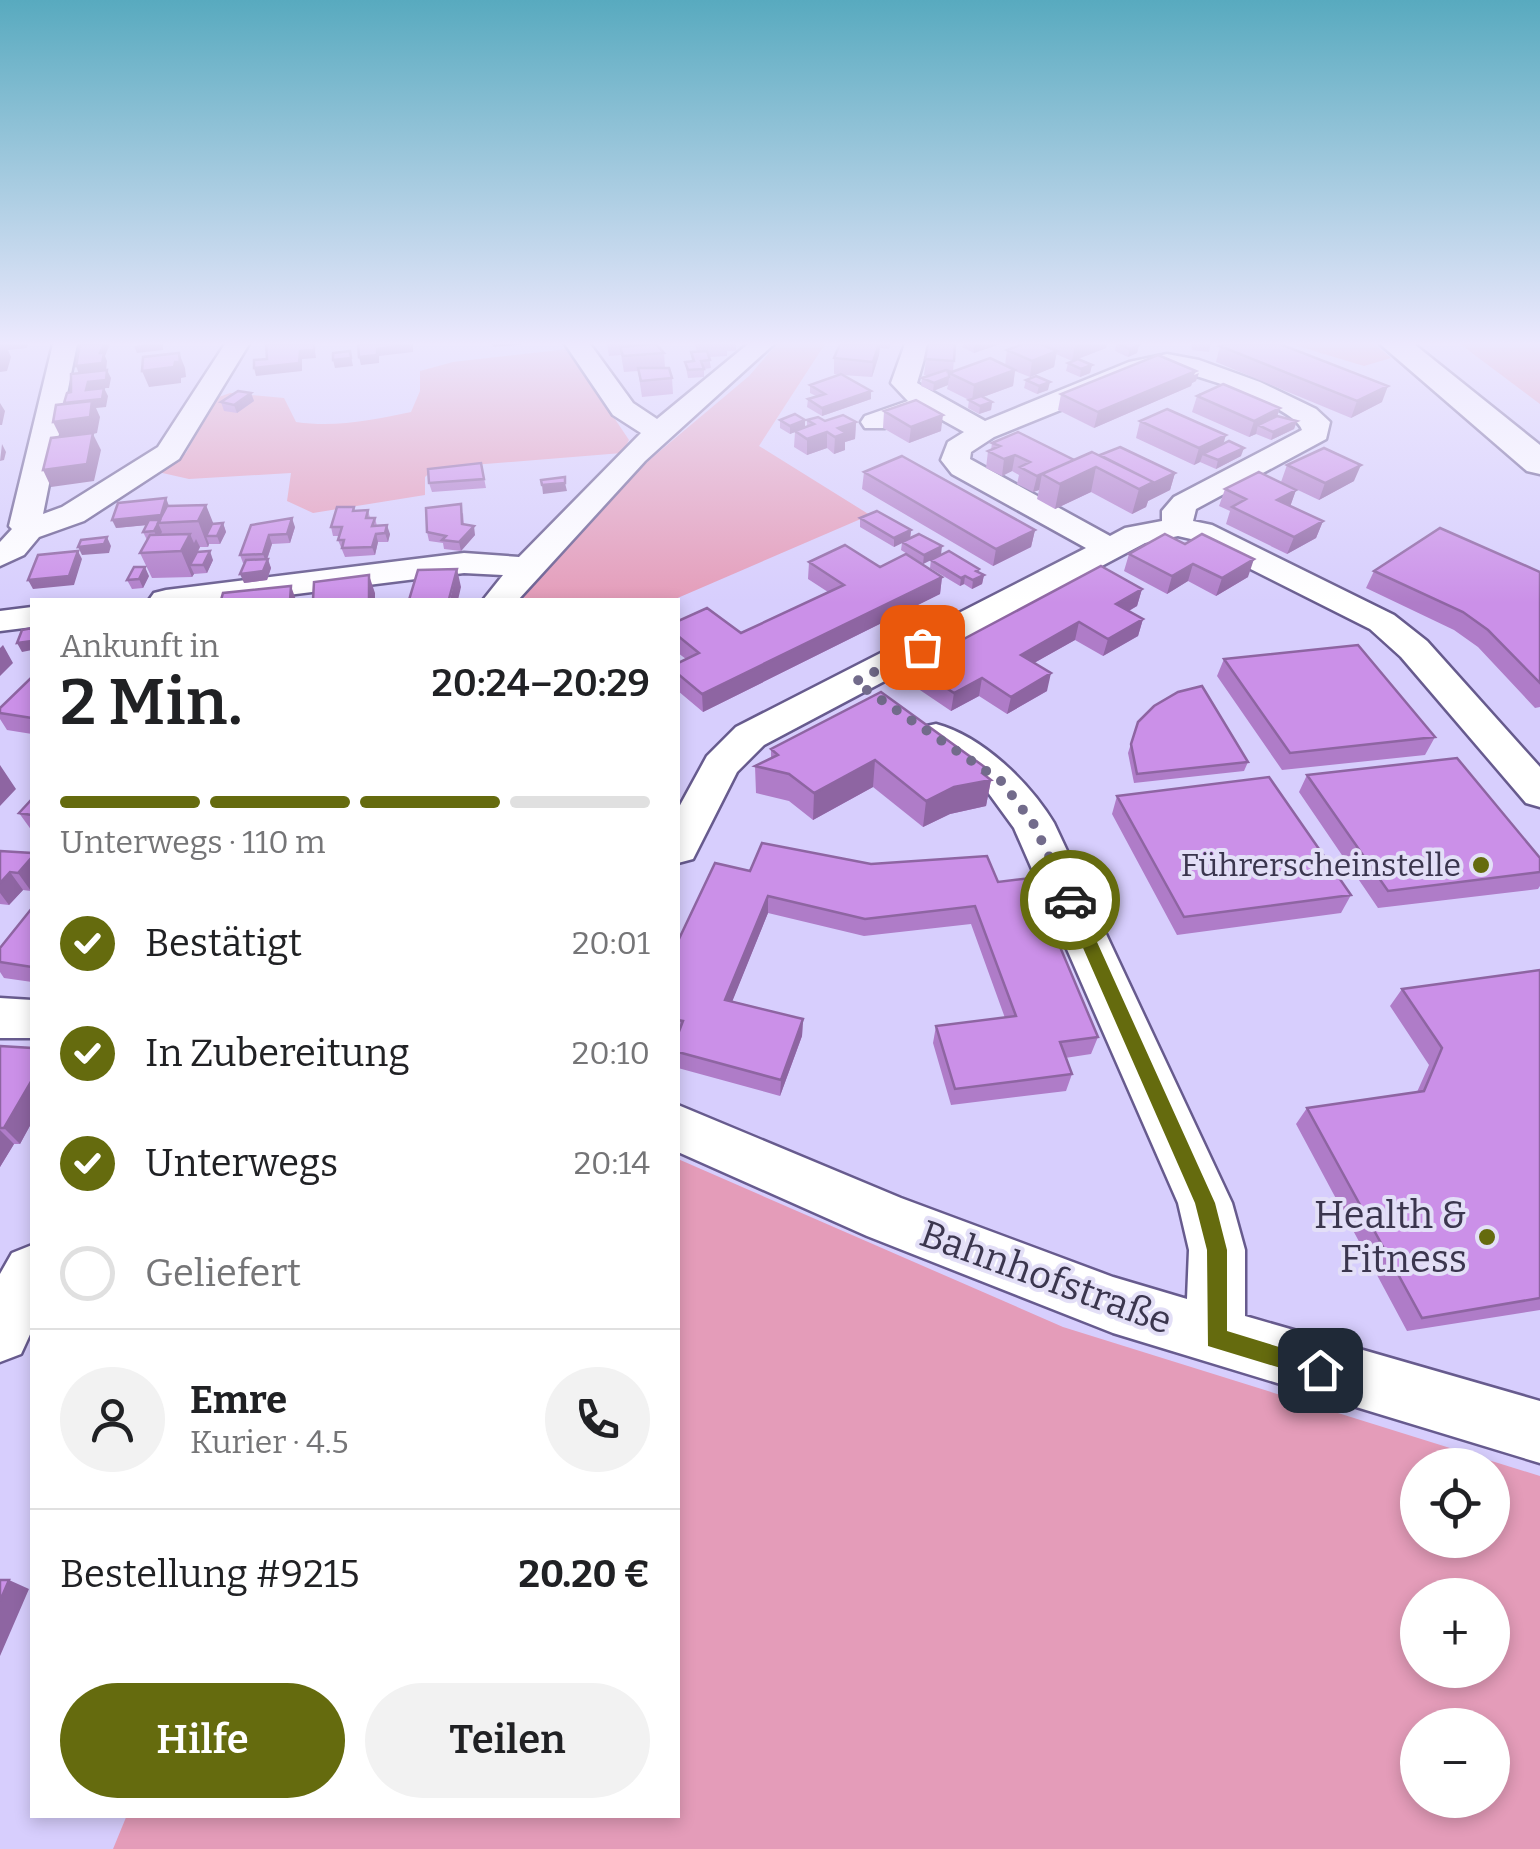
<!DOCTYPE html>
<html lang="de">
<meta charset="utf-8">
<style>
:root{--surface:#fff;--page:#f2f2f2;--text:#202124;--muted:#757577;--line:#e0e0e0;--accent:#656b0e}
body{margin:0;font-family:Bitter,serif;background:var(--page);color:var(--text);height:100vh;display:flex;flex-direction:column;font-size:38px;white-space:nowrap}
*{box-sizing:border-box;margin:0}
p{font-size:32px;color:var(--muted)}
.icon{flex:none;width:55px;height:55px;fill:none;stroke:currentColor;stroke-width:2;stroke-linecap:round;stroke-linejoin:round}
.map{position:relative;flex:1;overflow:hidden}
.panel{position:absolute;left:30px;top:598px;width:650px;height:1220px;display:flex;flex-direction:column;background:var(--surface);border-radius:0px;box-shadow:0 5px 15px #0003}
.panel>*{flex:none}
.fabs{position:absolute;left:1400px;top:1448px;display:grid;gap:20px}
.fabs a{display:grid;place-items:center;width:110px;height:110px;border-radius:50%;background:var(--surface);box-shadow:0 5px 15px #0003;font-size:50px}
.pin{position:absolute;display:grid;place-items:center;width:85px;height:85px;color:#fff;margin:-42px;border-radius:20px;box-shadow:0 5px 15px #0006}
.courier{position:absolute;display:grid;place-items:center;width:100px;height:100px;margin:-50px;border:8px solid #656b0e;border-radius:50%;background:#fff;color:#222;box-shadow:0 2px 12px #0007}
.head em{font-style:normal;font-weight:600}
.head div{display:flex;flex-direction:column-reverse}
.head{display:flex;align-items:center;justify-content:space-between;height:170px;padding:0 30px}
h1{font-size:65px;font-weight:600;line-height:75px}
.bar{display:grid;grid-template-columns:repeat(4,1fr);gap:15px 10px;align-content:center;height:120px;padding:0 30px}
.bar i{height:12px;border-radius:8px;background:var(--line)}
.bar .current{background:var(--accent)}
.bar p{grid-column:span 4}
.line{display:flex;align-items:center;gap:25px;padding:0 30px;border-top:2px solid var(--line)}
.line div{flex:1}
.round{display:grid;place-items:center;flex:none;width:105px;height:105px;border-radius:52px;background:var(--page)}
ol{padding:0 30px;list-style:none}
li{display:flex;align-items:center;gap:30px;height:110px}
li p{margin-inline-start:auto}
li .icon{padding:10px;border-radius:50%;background:var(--accent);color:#fff;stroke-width:4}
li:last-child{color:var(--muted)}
li i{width:55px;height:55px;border:5px solid var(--line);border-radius:50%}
.button{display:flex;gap:20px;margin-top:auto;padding:20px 30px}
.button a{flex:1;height:115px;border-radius:60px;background:var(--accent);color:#fff;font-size:40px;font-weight:600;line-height:115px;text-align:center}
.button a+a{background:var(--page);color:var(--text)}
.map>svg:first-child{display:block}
.green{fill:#e49cb9;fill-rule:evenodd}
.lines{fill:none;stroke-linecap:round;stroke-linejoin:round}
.minor-casing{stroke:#675b8e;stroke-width:5}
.major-casing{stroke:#675b8e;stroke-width:5}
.minor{fill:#fff;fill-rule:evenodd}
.major{fill:#fff;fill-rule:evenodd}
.wall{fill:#af7cc8}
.shaded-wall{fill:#8e65a2}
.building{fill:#cb90e8;stroke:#8e65a2;stroke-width:2.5}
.route{fill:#656b0e}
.done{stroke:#726b8b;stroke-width:10;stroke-dasharray:0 18}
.poi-dot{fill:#656b0e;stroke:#e3dff7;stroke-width:4}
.labels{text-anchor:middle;stroke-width:8;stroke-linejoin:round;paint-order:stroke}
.poi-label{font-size:32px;fill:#3b364e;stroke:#e3dff7;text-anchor:end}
.near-poi-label{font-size:38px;fill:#3b364e;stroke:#e3dff7;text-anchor:end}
.near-street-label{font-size:38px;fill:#3b364e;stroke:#e3dff7}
</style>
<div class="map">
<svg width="1540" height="1849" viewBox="0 0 1540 1849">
<rect width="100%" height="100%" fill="#d7cefd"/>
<path class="green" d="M777,344H825L759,446L870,515L673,600H521L635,472L749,376Z
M1291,344H1374L1391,358L1364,366Z
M1460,344H1540V404Z
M568,349L629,440L622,453L435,468L425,477V495L313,513L287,501L291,473L189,479L158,472L186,453L216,398L230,393L284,398L296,422C336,428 372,420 411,412L420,391V371L453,362Z
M678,1159L1063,1327L1540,1476V1849H113L127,1815H678ZM1418,1465H1492V1540H1418ZM1492,1595V1670H1418V1595ZM1492,1725V1800H1418V1725Z"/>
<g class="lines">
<defs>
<path id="minor" d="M53,344H77L43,514L62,507L158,447L225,344H249L179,459L84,521L39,537L24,555L0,566V542L12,529L9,526Z
M565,344H590L633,403L657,419L748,344H774L645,461L518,600H483L503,575L464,573L247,600H149L154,593L166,590L464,553L519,557L641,433L613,415Z
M905,344H938L926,352L917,383L985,421L1129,362L1167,354L1199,360L1260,382L1316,409L1330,422L1326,439L1196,509L1193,521L1212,525L1394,615L1427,641L1540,767V807L1526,803L1401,657L1370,629L1191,539L1178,536L1145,543L764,745L737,772L693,859L678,863V809L707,756L736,727L1086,548L952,474L941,460L948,442L964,432L928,412L885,428H865L861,422L865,416L908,401L891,383ZM1162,369C1188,369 1295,407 1302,430L1174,497L1162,511V521L1125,528L1110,536L970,459L971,452L994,437Z
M32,607V627L0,631V611Z
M936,724C982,736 1030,783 1054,823L1232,1203L1245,1250V1316L1540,1401V1463L1113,1333L867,1236L678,1152V1105L901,1198L1113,1277L1187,1299L1189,1250L1178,1203L1014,828L987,791L922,745L917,736L922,727Z
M0,998L32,1000V1038H0Z
M32,1245V1330L21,1354L0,1362V1274L12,1253Z"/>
<path id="major" d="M1380,344H1414L1540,445V474L1527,471Z"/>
</defs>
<use href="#minor" class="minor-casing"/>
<use href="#major" class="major-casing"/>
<use href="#minor" class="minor"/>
<use href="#major" class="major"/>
</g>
<path class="wall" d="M607,344H646L664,353L665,368L672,378L673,394L642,397L638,371L624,372L621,355L609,356Z
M695,344H736V351H727V356L709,357L711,368L704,369V377L688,378L685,362H692L691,352H697Z
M840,344H891L889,349L880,348L879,355L872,377L842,375L871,399L822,416L807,407L808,399L816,396L810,393V385L841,375L834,374V358Z
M928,344H955L953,372L1005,365L1007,350L1046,346V344H1107L1106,348L1078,359L1092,365L1090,373L1080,377L1066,371L1068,363L1072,361L1056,354L1054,367L1030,377L1015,371L1013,386L983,397L992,402L991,410L979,414L968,408L969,400L947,389L948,385L933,391L921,386L922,378L929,375H924Z
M963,344H1000L974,353L962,347Z
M1116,344H1137L1139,345L1137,353L1128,357L1115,351Z
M1191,344H1211L1209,352L1192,350Z
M1220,346L1382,402L1351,418L1216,362Z
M1026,380L1048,390L1037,394L1024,388Z
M1196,381L1192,383L1191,386L1094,428L1058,410L1061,394Z
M251,393L254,401L237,413L224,411L221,402Z
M1200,393L1280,408L1277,416L1297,421L1294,429L1271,440L1256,434L1249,437L1192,412L1197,396Z
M884,411L941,431L909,443L883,428Z
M780,420H805V427H807V420L856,422L855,439L845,442V450L834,454L827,448L807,455L794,447L795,432L790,434L780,428Z
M1140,421L1224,444L1241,456L1216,469L1200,462L1194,465L1136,438Z
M992,443L1074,460L1100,455L1175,473L1170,490L1148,501L1146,507L1132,514L1091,492L1055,509L1037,499L1039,490L1033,492L1017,484L1019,475L1012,471L1002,476L986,468L988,451L991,450Z
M481,463L486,488L432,492L429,483Z
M1287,465L1354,481L1319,500L1281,482Z
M864,472L1035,530L1031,547L993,566L862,489Z
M1225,489L1296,490L1290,506L1323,521L1316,538L1287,554L1226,524L1230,511L1219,506Z
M169,506L213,523H223L226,532L220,544H209L208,547H200L198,552L213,560L207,573L194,574L192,577L152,578L140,553L147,540L143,532L146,525L116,528Z
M368,510L370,518H375L377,526L390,534L388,542H378L375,555L345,557L338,540L339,536H333L331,527L355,511Z
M463,513L464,525L475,535L461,551L444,549L443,543L429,541L427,532Z
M860,518L911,530L910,538L941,555L979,569L978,572L984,575L982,584L972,589L964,584L960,586L930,568L931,560L923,564L901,550L902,543L894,547L860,527Z
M251,525L295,527L290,543L272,544L267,560L271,568L267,580L244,583L245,563H243L240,555Z
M1165,534L1248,577L1216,596L1188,581L1167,594L1124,571L1129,554Z
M809,562L880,567L942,577L940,594L703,712L678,691V663L686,659L678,653V621L741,633L828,592L808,579Z
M1374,571L1540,572V707L1535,708L1478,647L1454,630L1366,588Z
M149,576L143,588L132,589L127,580Z
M1142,589L1137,606L1129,611L1143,619L1138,636L1103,656L1075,640L1034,663L1047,691L1007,714L979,696L951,711L911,684L913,666Z
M1224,659L1435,737L1425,755L1282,770L1217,676Z
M32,677V734L7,730L0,719V708Z
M881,692L991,780L986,806L950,814L923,827L873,787L813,820L789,801L756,793L755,766L771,758V749Z
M1138,722L1248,762L1244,771L1134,783L1128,753Z
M1307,775L1540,858V886L1538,889L1378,908L1299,792Z
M1117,796L1351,895L1341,913L1177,935L1112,814Z
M32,799V831L19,813Z
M0,851L32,853V889L31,891L23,890L9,905L0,904Z
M871,864L998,882L1098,1037L1091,1054L1065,1058L1072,1074L1066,1091L951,1105L933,1043L936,1026L1005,1018L971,924L864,936L768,913L732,1001L803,1019L802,1036L780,1096L678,1068V941L750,871Z
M32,908V982L4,978L0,972V948Z
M1540,970V1310L1407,1331L1296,1124L1307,1108L1417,1092L1429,1065L1390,1006L1402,989Z
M0,1046L32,1048V1122L20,1144H14L0,1167Z"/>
<path class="shaded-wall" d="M0,344H28L27,348L8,350L11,357L7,371L0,372Z
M104,344H110L105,356L107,361L106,371L79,374L76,366L100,353Z
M148,344H163V350L137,353L134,346Z
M314,344L316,358L302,359V371L256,376L254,368L300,351Z
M413,344V352L379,356V363L361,365L359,357L377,349Z
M492,344H521V345L493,347Z
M879,344H880L879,355L872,377L873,362Z
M978,344H985V349L974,353L975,345Z
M987,344H1000L986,349Z
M1079,344H1107L1106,348L1072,361L1075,346Z
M1139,345L1137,353L1128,357L1130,349Z
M350,351L353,366L335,368L333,360Z
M1057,351L1054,367L1030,377L1032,361Z
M179,353L185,368L186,377L181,378V383L149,387L142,371L175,362Z
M1092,365L1090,373L1080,377L1081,369Z
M107,370L111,378L109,388H104L108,396L106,407L96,408L100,417L97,433L93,434L101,450L94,481L51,487L43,470L61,438L53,422L86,390L88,382Z
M1015,370L1013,386L972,401L974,385Z
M1196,371L1194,375L1199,373L1196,381L1192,383L1191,386L1094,428L1098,412Z
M949,377L948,385L933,391L934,383Z
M1050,382L1048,390L1037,394L1039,386Z
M1388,386L1382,402L1351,418L1357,401Z
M871,391V399L822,416V408Z
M251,393L254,401L237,413L234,405Z
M992,402L991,410L979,414L980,406Z
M0,403L5,411L2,425H0Z
M1280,408L1274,425H1258L1256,434L1249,437L1254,421Z
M943,415L941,431L909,443L911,427Z
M805,420V428L790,434V426Z
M1297,421L1294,429L1271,440L1273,432Z
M856,422L855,439L845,442V450L834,454L835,437L838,428Z
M827,432V448L807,455V439Z
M1226,435L1221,452L1203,454L1200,462L1194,465L1199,448Z
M2,444L6,452L4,460L0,461Z
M1244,448L1241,456L1216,469L1218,460Z
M1015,455L1012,471L1002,476L1004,459Z
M1361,465L1354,481L1319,500L1325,483Z
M1096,467L1091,492L1055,509L1060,484Z
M1175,473L1170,490L1148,501L1146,507L1132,514L1139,489Z
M1042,474L1039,490L1033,492L1037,476Z
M565,483L567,491L543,494L542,485Z
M1296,490L1290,507L1277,500Z
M166,498L169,506L158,523L162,532L158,540L154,531L158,524L116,528L112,520Z
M206,505L216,530L206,536L209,544L208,547L198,521Z
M292,518L295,527L290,543L287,534Z
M1323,521L1316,538L1287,554L1294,537Z
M223,523L226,532L220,544L217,536Z
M387,525L390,534L388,542L385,533Z
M474,526L475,535L461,551L459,542Z
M911,530L910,539L894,547V538Z
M1035,530L1031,547L993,566L996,549Z
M190,534L194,543L196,539L200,547L190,565L194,574L192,577L181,551Z
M376,534L378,542L375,555L372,547Z
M269,535L272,544L266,562L263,554Z
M107,537L111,546L109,553L82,555L78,547Z
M942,546L941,555L923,564L924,555Z
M78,551L82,559L74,585L33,589L28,580Z
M210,551L213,560L207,573L203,565Z
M268,559L271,568L267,580L244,583L240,574Z
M1254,559L1248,577L1216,596L1222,578Z
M1193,564L1188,581L1167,594L1172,576Z
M145,567L149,576L143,588L139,579Z
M457,569L461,587L458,600H450Z
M369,575L375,593V600H369Z
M984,575L982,584L972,589L973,580Z
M965,576L964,584L960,586L961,578Z
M942,577L940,594L703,712L702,694Z
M291,586L296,600H290Z
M1142,589L1137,606L1111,621L1116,604Z
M1143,619L1138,636L1103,656L1108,639Z
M1079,622L1075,640L1018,672L1021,655Z
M32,641V650L22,652L17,643Z
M3,645L13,663L0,676V648Z
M1051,673L1047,691L1007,714L1011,697Z
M982,678L979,696L951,711L954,693Z
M875,760L873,787L813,820L814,793Z
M0,765L16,789L0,806Z
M986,768L984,781L991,780L986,806L950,814L923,827L926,801L982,773Z
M32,857V889L31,891L18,873Z
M10,872L23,890L9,905L0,893V883Z
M768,896V913L726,1017L725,1000Z
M803,1019L802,1036L780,1096L781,1080Z
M32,1080V1122L20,1144L4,1128Z
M0,1130L14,1144L0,1167Z
M9,1580L29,1589L0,1656V1601Z"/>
<path class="building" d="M80,344H104L100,353H104L102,363L76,366Z
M266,344H314V350L300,351L299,363L254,368V360L267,359Z
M358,344H412L377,349V355L359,357Z
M652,344H656L664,353L623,356L620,347Z
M840,344H879L873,362L834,358Z
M928,344H955L954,361L925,359Z
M1023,344H1040L1057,351L1032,361L1007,350Z
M1118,344H1137L1139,345L1130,349Z
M1226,344H1280L1388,386L1357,401L1220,346Z
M350,351L351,358L333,360V353Z
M707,351L710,360L701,361L704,369L688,370L685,362L694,361L691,352Z
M179,353L180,362H175L174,367L142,371L143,357Z
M1158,355L1196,371L1098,412L1061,394Z
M990,358L1015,370L974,385L949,373Z
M1078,359L1092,365L1081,369L1068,363Z
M638,368H669L672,378L641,381Z
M107,370L106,380L88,382L86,390L104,388L102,399L64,403L67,393L71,392V374Z
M946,370L951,372L949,373V377L934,383L922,378Z
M841,374L871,391L822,408L808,399L825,394L810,385Z
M1036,376L1050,382L1039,386L1026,380Z
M1223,384L1280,408L1254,421L1197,396Z
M238,391L251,393L234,405L221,402Z
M981,396L992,402L980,406L969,400Z
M916,400L943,415L911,427L884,411Z
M92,401L90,417L53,422L56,405Z
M1167,409L1226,435L1199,448L1140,421Z
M795,414L805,420L790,426L780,420Z
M843,415L856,422L838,428L846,433L835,437L827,432L807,439L795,431L814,424L807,420L818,417L825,421Z
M1277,416L1297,421L1273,432L1258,425Z
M1018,432L1074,460L1037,476L1020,467L1030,462L1015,455L1004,459L988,451L1000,446L992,443Z
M93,433L87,464L43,470L51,438Z
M1229,441L1244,448L1218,460L1203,454Z
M1120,447L1175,473L1152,484L1153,482L1100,455Z
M1324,448L1361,465L1325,483L1287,465Z
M1092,452L1153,482L1139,489L1096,467L1060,484L1042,474Z
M902,456L1035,530L996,549L864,472Z
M481,463L484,479L429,483L428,469Z
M1259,472L1296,490L1277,500L1323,521L1294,537L1232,507L1246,499L1225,489Z
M565,477V483L542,485L541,480Z
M166,498L161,515L112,520L118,503Z
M461,504L462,524L474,526L459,542L442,540L446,536L427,532L426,508Z
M206,505L198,521L158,523L167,506Z
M337,507H354L353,511L368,510L366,518H375L372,526L387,525L385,533L376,534L372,547L342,548L344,540H338L342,527H331Z
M877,511L911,530L894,538L860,518Z
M292,518L287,534L269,535L263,554L240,555L251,525Z
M149,520H160L154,531L143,532Z
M223,523L217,536H206L212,524Z
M1440,528L1540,572V683L1488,630L1463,612L1374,571Z
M190,534L181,551L140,553L150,535Z
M919,534L942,546L924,555L902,542Z
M1165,534L1185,544L1202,534L1254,559L1222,578L1193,564L1172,576L1129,554Z
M107,537L104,544L78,547L81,540Z
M845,545L880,567L906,554L942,577L702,694L678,674V663L699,653L678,636V621L707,608L741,633L844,585L809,562Z
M78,551L69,576L28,580L38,555Z
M210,551L203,565H190L197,552Z
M949,551L979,569L976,571L984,575L973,580L965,576L961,578L931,560Z
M268,559L263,571L240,574L246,560Z
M1101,566L1142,589L1116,604L1143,619L1108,639L1079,622L1021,655L1051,673L1011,697L982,678L954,693L913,666Z
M134,567H145L139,579L127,580Z
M457,569L449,599L409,600L418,570Z
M369,575V600H313L314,582Z
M291,586L290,600H221L223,593Z
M32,628V641L17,643L22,630Z
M1358,645L1435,737L1290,753L1224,659Z
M32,677V718L0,713V708Z
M1202,686L1248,762L1137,774L1131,744L1138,722L1154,706L1178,692Z
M881,692L986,768L982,773L991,780L954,787L926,801L875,760L814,793L789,774L755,766L778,755L771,749Z
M1457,758L1540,858V872L1388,891L1307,775Z
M1269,777L1351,895L1184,917L1117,796Z
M32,799V815L19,813Z
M762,843L871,864L987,856L998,882L1031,878L1098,1037L1060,1042L1072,1074L955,1089L936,1026L1016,1016L975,906L865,919L768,896L725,1000L803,1019L781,1080L678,1052V1034L683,1021L678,1020V941L715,863L750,871Z
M0,851L32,853V857L18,873L10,872L0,883Z
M32,908V967L0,962V948Z
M1540,970V1298L1422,1318L1307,1108L1424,1091L1442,1048L1402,989Z
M0,1046L32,1048V1080L4,1128H0Z
M0,1580H9L0,1601Z"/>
<linearGradient id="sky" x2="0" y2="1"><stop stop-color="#58aabf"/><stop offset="0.57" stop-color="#ede9fe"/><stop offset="1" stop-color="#ede9fe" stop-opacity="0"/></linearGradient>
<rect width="1540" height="603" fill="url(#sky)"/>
<path class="route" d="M1070,894L1078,900L1215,1203L1227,1250V1331L1328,1362L1331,1370L1328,1377L1320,1380L1208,1346L1207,1250L1195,1203L1062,900Z"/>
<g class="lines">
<path class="done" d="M922,647L855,682L1001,781L1033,823L1070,900"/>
</g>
<g class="poi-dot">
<circle cx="1481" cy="865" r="10"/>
<circle cx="1487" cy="1237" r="10"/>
</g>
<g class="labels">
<g class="poi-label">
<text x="1461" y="876">Führerscheinstelle</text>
</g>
<g class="near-poi-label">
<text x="1467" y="1228">Health &amp;<tspan x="1467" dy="44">Fitness</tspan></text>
</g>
<g class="near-street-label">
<text transform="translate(1046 1277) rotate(20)" y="13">Bahnhofstraße</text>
</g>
</g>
</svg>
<div class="fabs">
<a><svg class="icon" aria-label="locate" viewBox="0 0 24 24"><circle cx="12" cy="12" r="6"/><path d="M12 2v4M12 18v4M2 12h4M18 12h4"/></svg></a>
<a>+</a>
<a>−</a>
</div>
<div class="pin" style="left:922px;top:647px;background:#ea580c"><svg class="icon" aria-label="bag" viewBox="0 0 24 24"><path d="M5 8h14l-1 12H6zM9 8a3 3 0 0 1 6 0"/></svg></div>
<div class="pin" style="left:1320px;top:1370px;background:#1f2937"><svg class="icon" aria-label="home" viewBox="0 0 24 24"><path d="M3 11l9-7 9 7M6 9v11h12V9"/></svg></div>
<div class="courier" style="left:1070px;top:900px"><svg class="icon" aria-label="car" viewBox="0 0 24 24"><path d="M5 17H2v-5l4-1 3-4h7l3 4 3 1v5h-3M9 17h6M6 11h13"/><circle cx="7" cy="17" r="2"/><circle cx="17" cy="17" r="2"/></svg></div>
<section class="panel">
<div class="head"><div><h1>2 Min.</h1><p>Ankunft in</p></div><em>20:24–20:29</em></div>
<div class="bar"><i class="current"></i><i class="current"></i><i class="current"></i><i></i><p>Unterwegs · 110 m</p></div>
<ol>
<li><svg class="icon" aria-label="check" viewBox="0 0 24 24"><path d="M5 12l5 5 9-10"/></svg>Bestätigt<p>20:01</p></li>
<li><svg class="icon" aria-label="check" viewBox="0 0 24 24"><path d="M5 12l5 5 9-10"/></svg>In Zubereitung<p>20:10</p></li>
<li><svg class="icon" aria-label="check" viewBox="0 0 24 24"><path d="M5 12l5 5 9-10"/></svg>Unterwegs<p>20:14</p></li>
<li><i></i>Geliefert</li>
</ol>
<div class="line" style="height:180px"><a class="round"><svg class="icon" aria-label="person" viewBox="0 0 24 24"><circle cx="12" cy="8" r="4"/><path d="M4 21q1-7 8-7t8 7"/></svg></a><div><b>Emre</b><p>Kurier · 4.5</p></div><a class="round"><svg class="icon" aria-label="phone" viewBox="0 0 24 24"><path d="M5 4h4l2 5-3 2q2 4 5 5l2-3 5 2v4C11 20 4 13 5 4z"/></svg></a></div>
<div class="line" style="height:130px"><div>Bestellung #9215</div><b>20.20 €</b></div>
<div class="button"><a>Hilfe</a><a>Teilen</a></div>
</section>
</div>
